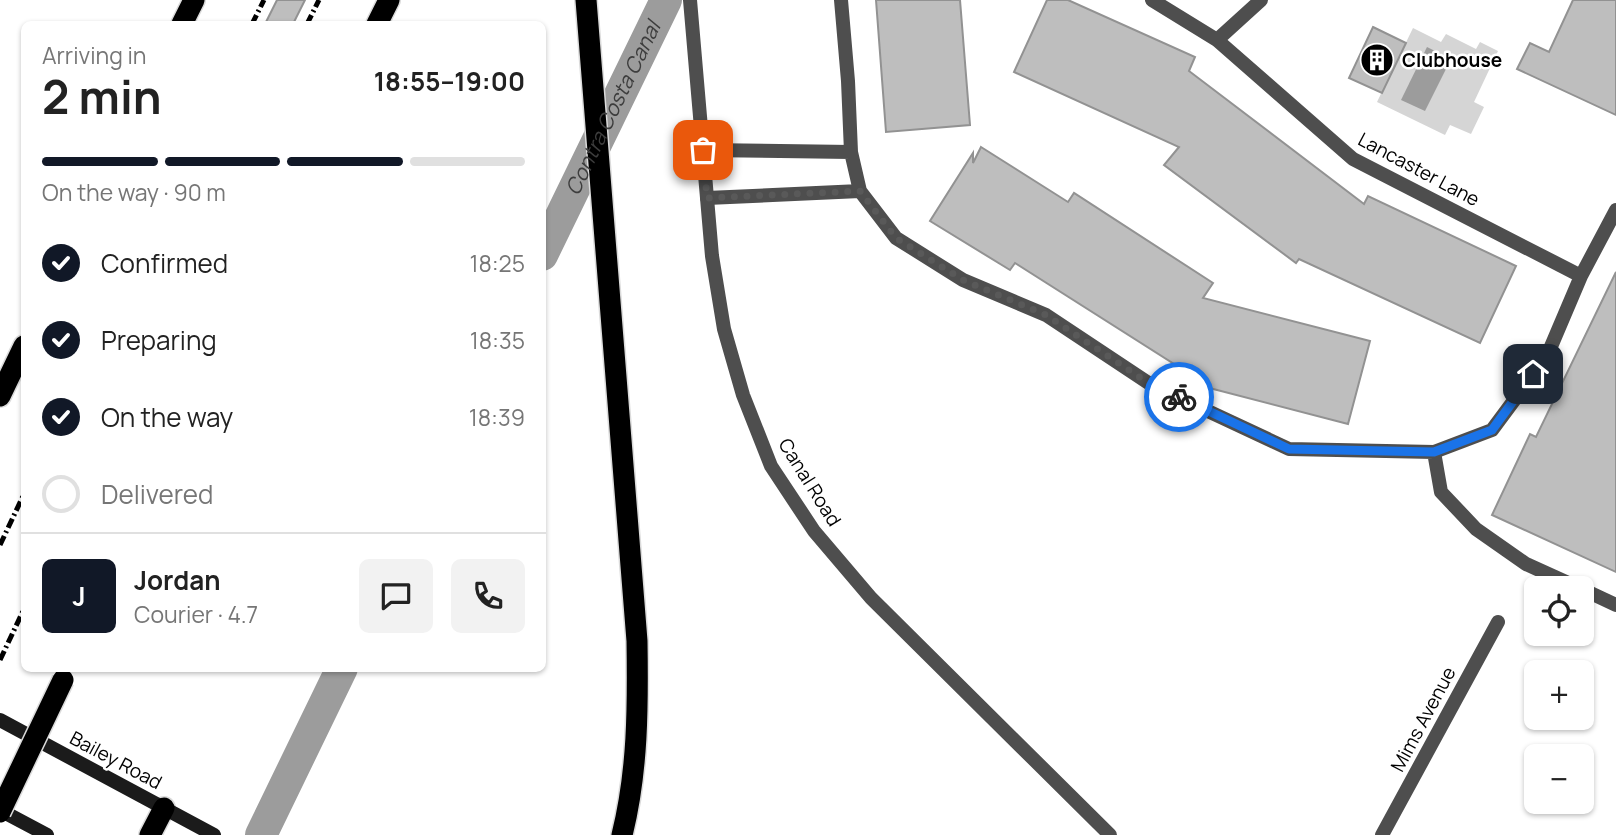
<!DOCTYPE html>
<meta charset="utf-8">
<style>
:root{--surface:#fff;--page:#f2f2f2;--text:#222;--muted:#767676;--line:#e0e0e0;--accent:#111827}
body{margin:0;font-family:Manrope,sans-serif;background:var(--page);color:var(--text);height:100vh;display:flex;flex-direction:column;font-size:26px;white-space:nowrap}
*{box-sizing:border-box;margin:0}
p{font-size:23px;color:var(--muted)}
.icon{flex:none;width:38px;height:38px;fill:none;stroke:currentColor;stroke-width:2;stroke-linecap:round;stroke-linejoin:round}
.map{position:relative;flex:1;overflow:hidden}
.details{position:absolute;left:21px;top:21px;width:525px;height:651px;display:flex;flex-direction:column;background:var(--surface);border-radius:10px;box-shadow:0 2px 5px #0004}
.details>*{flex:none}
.tools{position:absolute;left:1524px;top:576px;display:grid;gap:14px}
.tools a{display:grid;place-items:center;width:70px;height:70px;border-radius:10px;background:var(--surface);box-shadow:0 2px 5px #0004;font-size:35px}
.pin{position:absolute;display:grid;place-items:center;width:60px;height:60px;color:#fff;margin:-30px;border-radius:14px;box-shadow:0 4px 10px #0006}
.courier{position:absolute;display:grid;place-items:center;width:70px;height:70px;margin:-35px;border:5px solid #1a73e8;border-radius:50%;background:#fff;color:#222;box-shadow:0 2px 9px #0007}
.headline em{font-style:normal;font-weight:700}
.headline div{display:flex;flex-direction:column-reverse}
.headline{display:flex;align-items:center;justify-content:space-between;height:119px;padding:0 21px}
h1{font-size:46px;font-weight:700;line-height:52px}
.bar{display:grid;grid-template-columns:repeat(4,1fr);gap:10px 7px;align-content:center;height:84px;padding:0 21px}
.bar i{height:9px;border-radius:5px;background:var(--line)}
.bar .active{background:var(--accent)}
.bar p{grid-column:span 4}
.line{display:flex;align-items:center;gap:18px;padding:0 21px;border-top:2px solid var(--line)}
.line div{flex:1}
.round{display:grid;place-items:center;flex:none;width:74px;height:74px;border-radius:10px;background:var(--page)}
ol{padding:0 21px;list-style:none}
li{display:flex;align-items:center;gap:21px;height:77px}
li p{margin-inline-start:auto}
li .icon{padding:7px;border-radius:50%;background:var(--accent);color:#fff;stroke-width:4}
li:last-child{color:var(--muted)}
li i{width:38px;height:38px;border:4px solid var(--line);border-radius:50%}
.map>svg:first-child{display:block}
.green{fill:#d5d5d5}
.water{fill:#9c9c9c}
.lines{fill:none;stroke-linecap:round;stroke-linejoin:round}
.canal{stroke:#9c9c9c;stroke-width:32}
.building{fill:#bebebe;stroke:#929292;stroke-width:2}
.motorway-casing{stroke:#dbdbdb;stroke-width:24}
.minor{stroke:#4e4e4e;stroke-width:14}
.tertiary{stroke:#4e4e4e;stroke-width:14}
.secondary{stroke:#1b1b1b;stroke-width:14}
.motorway{stroke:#000;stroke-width:21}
.rail{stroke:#000;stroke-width:5;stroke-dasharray:10 3.5 2 3.5;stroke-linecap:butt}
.motorway-bridge-casing{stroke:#dbdbdb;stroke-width:24;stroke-linecap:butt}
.motorway-bridge{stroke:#000;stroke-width:21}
.done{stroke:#595959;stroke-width:7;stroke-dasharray:0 12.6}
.route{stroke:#1a73e8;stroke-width:9}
.labels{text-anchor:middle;stroke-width:5;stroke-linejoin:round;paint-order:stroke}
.poi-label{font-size:19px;font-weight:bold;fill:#000;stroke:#fff;text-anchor:start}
.street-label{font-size:19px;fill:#000;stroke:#fff}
.water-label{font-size:21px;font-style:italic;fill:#3d3d3d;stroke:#fff}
</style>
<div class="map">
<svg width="1616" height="835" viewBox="0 0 1616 835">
<rect width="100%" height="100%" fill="#fff"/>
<path class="green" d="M1413,28L1441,42L1446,34L1476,49L1480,42L1498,51L1474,102L1484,107L1471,134L1450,125L1445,135L1377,102Z"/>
<path class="water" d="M1427,47L1451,59L1425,111L1401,100Z"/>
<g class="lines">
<g class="canal">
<path id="s1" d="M542,255L666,0"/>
<path d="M261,835L342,668"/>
</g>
</g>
<path class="building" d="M277,0H305L293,24H265Z
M876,0H960L970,125L886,132Z
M1047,0H1068L1195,57L1189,71L1364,204L1368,196L1516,266L1480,343L1299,259L1296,263L1164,165L1179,147L1014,72Z
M1573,0H1616V115L1517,69L1530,43L1549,52Z
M1373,27L1406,43L1382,93L1349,78Z
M981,147L1068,202L1074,193L1213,283L1203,298L1370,341L1348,424L1194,384L1196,378L1015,263L1010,270L930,221L973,153V163Z
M1616,272V572L1492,515L1530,434L1536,437Z"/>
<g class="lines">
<defs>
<path id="motorway" d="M586,0L637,641C638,707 638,771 622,835
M182,24L194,0
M377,24L389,0
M0,396L24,346
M150,835L164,808"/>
</defs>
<use href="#motorway" class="motorway-casing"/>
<path class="minor" d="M841,0L848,81L851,152L860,191L896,238L963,280L1046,315L1150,384L1289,449L1434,452L1492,430L1547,356L1581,276L1616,210
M1152,0L1217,40L1353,159L1581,276
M1217,40L1261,0
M703,150L851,152
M707,198L860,191
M1434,452L1441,492L1476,529L1526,564L1579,588
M1582,589L1616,605
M1382,835L1498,622"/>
<path class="tertiary" d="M690,0L712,256L724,329L743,395L771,466L814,531L871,598L1110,835"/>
<path class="secondary" d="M0,720L214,835
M0,810L47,835"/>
<use href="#motorway" class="motorway"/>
<path class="rail" d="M252,24L264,0
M307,24L319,0
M0,545L24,494
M0,660L24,609"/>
<defs>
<path id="motorway-bridge" d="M0,812L63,680"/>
</defs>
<use href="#motorway-bridge" class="motorway-bridge-casing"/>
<use href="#motorway-bridge" class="motorway-bridge"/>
</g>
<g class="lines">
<path class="done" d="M703,150L707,198L860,191L896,238L963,280L1046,315L1150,384L1179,397"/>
<path class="route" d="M1179,397L1289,449L1434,452L1492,430L1533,374"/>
</g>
<defs>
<symbol id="building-disc" viewBox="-11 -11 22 22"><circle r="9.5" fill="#000" stroke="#fff"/><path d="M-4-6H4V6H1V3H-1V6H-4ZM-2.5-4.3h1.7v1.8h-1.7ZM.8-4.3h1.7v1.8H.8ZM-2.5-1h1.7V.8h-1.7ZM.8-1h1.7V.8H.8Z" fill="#fff"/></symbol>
</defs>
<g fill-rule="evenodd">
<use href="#building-disc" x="1358" y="41" width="38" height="38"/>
</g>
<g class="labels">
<g class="poi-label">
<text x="1402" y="67">Clubhouse</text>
</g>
<g class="street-label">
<text transform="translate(1419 169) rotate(28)" y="7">Lancaster Lane</text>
<text transform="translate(810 482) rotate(58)" y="7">Canal Road</text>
<text transform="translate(1423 719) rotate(-62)" y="7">Mims Avenue</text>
<text transform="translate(116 760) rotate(28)" y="7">Bailey Road</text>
</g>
<g class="water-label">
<text dy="7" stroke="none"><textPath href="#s1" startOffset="163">Contra Costa Canal</textPath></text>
</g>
</g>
</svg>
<div class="tools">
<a><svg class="icon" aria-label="locate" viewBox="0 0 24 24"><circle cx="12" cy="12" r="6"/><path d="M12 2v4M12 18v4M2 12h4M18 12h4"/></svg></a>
<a>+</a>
<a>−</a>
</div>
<div class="pin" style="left:703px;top:150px;background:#ea580c"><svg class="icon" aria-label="bag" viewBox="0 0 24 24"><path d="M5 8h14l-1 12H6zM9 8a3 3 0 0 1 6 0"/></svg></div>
<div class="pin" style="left:1533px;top:374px;background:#1f2937"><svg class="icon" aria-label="home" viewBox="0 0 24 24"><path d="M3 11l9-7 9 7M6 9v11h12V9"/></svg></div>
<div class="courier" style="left:1179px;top:397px"><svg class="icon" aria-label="bike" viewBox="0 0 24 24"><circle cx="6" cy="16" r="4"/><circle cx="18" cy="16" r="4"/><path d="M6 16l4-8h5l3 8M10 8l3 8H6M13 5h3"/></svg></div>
<section class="details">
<div class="headline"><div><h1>2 min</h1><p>Arriving in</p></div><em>18:55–19:00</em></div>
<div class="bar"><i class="active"></i><i class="active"></i><i class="active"></i><i></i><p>On the way · 90 m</p></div>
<ol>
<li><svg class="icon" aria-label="check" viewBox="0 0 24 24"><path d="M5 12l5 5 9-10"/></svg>Confirmed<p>18:25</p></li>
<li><svg class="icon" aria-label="check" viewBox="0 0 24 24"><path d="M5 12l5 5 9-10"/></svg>Preparing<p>18:35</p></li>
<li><svg class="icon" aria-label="check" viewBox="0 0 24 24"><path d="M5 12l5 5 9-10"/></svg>On the way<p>18:39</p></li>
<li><i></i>Delivered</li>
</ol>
<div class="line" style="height:126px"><b class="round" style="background:var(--accent);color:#fff">J</b><div><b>Jordan</b><p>Courier · 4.7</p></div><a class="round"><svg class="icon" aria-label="chat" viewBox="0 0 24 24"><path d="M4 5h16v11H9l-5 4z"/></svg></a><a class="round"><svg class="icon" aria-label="phone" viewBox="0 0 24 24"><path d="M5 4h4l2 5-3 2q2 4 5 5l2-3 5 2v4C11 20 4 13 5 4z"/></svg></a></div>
</section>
</div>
